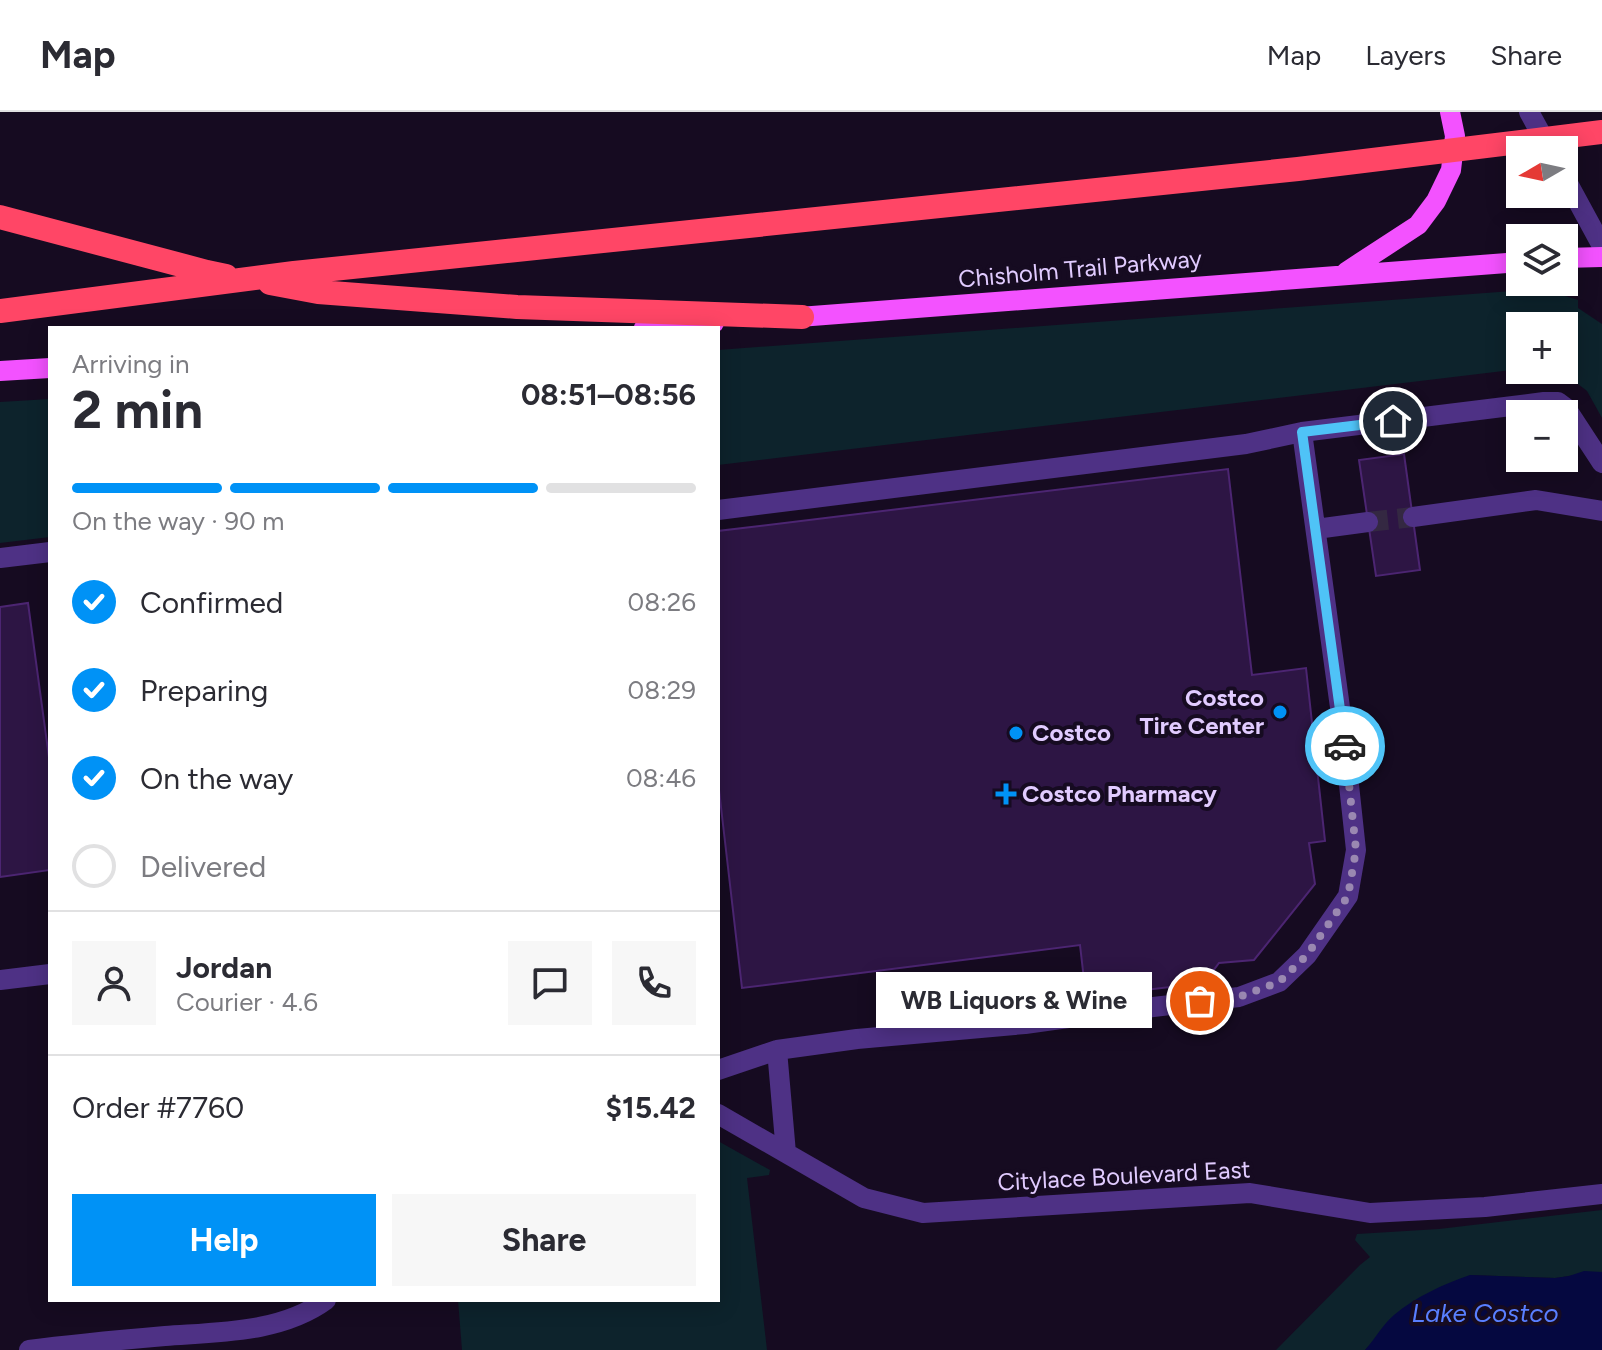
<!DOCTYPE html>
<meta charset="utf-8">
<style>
:root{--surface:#fff;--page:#f7f7f7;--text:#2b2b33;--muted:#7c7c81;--line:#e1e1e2;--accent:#0092f6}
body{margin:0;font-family:Figtree,sans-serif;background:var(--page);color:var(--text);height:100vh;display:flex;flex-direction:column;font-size:30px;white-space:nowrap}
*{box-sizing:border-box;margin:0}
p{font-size:26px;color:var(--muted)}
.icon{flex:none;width:44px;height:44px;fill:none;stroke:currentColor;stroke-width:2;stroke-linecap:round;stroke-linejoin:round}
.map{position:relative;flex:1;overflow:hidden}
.details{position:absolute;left:48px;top:214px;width:672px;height:976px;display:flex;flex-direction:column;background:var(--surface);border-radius:0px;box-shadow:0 4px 20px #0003}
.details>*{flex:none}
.needle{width:52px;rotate:261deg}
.fabs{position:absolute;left:1506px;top:24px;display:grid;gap:16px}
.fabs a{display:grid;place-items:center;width:72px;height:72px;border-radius:0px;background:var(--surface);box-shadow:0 4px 20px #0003;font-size:40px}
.pin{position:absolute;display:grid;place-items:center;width:68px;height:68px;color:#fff;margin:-34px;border:4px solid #fff;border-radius:50%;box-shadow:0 2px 8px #0007}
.courier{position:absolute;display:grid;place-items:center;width:80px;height:80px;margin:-40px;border:6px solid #4fc3f7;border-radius:50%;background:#fff;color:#222;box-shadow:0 2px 10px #0007}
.bubble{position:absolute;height:56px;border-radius:0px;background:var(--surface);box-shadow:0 4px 20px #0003;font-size:26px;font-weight:700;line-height:56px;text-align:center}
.overview em{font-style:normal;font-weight:700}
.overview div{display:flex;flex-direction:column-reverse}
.overview{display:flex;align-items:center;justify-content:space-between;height:136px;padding:0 24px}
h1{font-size:52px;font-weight:700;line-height:60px}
.bar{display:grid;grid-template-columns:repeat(4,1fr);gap:12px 8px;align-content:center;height:96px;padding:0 24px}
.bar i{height:10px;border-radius:6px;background:var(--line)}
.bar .active{background:var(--accent)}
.bar p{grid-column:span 4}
.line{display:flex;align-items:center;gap:20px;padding:0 24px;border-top:2px solid var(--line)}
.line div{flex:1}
.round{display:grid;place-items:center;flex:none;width:84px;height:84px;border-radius:0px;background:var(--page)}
ol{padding:0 24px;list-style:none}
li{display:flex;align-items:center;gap:24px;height:88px}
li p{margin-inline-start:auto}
li .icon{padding:8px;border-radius:50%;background:var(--accent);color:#fff;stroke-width:4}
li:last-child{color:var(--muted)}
li i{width:44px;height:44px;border:4px solid var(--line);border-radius:50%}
.cta{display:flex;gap:16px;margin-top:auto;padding:16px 24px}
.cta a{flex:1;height:92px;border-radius:0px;background:var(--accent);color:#fff;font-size:32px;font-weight:700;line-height:92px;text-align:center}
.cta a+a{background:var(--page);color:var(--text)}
header{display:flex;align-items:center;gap:48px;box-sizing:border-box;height:112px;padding:0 40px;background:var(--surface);border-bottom:2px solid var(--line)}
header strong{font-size:38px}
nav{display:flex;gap:44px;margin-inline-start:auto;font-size:28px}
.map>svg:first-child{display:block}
.green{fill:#0d232c}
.water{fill:#050840}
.building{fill:#2d1544;stroke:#4c2572;stroke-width:2}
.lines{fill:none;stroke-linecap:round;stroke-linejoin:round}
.minor-tunnel{stroke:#342842;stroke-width:20;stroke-dasharray:20 10;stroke-linecap:butt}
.minor{stroke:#4e3185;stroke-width:20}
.major{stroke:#f352ff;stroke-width:20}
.highway{stroke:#ff4666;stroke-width:24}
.done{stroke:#9a88b1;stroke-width:8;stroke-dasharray:0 14.4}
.route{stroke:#4fc3f7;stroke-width:10}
.poi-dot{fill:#0092f6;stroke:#160b21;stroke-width:3}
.labels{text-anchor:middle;stroke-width:8;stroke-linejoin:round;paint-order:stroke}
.street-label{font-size:24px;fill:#e1cbff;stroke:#160b21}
.poi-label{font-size:24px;font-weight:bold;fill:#e1cbff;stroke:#160b21;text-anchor:start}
.water-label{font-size:26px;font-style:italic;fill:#597fff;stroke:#160b21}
</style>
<header>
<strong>Map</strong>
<nav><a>Map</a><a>Layers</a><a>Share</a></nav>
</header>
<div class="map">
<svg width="1602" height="1238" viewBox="0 0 1602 1238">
<rect width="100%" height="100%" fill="#160b21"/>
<path class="green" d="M1527,178L1552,180L1578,188V196L1602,212V306L1587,279L1578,272L1574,250L1564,251V214H1520V257L718,353V238Z
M50,287V425L0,431V290Z
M718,1029L770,1058L769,1063L747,1066L767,1238H462L458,1188H718Z
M1602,1098V1160C1584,1160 1572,1164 1555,1166L1470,1163L1376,1226L1365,1238H1276L1360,1153L1370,1145L1355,1128L1357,1122L1439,1117Z"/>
<path class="water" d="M1584,1159L1602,1160V1238H1365C1375,1227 1383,1212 1394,1203C1415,1185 1444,1172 1470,1163L1555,1166L1569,1164Z"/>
<path class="building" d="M1404,342L1420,458L1376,464L1359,348Z
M1228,357L1252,563L1306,556L1325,729L1309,731L1315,772L1254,848L1219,851L1204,871L1086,885L1080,833L742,876L719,678H718V419Z
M28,491L50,653V758L0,765V495Z"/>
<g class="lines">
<path class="minor-tunnel" d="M1368,410L1413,405"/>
<path class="minor" d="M1529,0L1550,38
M1564,64L1602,134
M718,398L1246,332L1302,320L1544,290H1558L1566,296L1602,351
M1413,405L1536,388L1602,399
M1316,417L1368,410
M0,446L50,440
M0,868L50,862
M718,958L777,938
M718,1002L864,1086L923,1101L1250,1081L1370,1101L1485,1095L1602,1082
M786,1041L777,938L857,927L1025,912L1111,900L1239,885L1279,870L1307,843L1348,784L1356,738L1343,617L1302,320
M29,1238C74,1232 119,1228 165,1224C218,1220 281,1221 326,1188"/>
<path class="major" d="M1564,146L1602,145
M1346,160L1418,113L1436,89L1451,58L1455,24L1450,0
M786,206L1520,150
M644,216L714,211
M0,259L50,256"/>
<path class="highway" d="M0,105L207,160L226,164
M270,171L318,180L517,195L802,205
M0,199L294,161L1298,57L1602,20"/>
</g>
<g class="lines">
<path class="done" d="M1200,889L1239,885L1279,870L1307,843L1348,784L1356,738L1345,634"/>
<path class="route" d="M1345,634L1302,320L1393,309"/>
</g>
<g class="poi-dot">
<circle cx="1280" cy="600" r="8"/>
<circle cx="1016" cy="621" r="8"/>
<path d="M1002 670h8v8h8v8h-8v8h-8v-8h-8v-8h8z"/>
</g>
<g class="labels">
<g class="street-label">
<text transform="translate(1080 157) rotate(-5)" y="8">Chisholm Trail Parkway</text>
<text transform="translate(1124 1064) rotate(-3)" y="8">Citylace Boulevard East</text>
</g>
<g class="poi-label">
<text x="1264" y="594" text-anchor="end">Costco<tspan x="1264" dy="28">Tire Center</tspan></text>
<text x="1032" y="629">Costco</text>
<text x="1022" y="690">Costco Pharmacy</text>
</g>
<g class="water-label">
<text x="1485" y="1210">Lake Costco</text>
</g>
</g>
</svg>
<div class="fabs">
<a><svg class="needle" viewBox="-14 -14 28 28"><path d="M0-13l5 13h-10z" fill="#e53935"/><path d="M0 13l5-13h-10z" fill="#7c7c81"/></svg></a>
<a><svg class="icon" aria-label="layers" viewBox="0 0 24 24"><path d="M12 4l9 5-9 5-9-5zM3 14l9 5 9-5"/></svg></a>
<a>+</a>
<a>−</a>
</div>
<div class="pin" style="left:1200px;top:889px;background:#ea580c"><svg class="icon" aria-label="bag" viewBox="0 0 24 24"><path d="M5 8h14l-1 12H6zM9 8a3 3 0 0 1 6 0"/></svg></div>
<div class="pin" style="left:1393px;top:309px;background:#1f2937"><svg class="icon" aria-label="home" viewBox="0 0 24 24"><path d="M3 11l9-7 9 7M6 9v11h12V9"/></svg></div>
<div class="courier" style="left:1345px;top:634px"><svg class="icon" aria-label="car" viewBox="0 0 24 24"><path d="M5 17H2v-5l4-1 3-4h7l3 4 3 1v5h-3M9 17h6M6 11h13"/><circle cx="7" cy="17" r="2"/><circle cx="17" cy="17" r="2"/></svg></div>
<div class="bubble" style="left:876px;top:860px;width:276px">WB Liquors &amp; Wine</div>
<section class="details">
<div class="overview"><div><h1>2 min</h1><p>Arriving in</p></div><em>08:51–08:56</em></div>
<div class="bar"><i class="active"></i><i class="active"></i><i class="active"></i><i></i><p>On the way · 90 m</p></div>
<ol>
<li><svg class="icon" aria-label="check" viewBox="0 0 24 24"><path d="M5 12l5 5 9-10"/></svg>Confirmed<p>08:26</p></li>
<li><svg class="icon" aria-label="check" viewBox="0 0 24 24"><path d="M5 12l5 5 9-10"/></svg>Preparing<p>08:29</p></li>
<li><svg class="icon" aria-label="check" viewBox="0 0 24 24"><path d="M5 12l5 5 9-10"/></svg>On the way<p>08:46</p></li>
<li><i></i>Delivered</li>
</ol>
<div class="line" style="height:144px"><a class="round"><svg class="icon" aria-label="person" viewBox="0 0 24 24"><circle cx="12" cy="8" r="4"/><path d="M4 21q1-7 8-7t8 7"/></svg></a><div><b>Jordan</b><p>Courier · 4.6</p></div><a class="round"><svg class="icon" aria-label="chat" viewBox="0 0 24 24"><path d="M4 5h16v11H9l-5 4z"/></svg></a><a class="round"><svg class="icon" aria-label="phone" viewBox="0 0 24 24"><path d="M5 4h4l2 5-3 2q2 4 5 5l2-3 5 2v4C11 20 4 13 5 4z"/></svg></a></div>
<div class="line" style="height:104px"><div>Order #7760</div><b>$15.42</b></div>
<div class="cta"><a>Help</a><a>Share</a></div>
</section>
</div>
